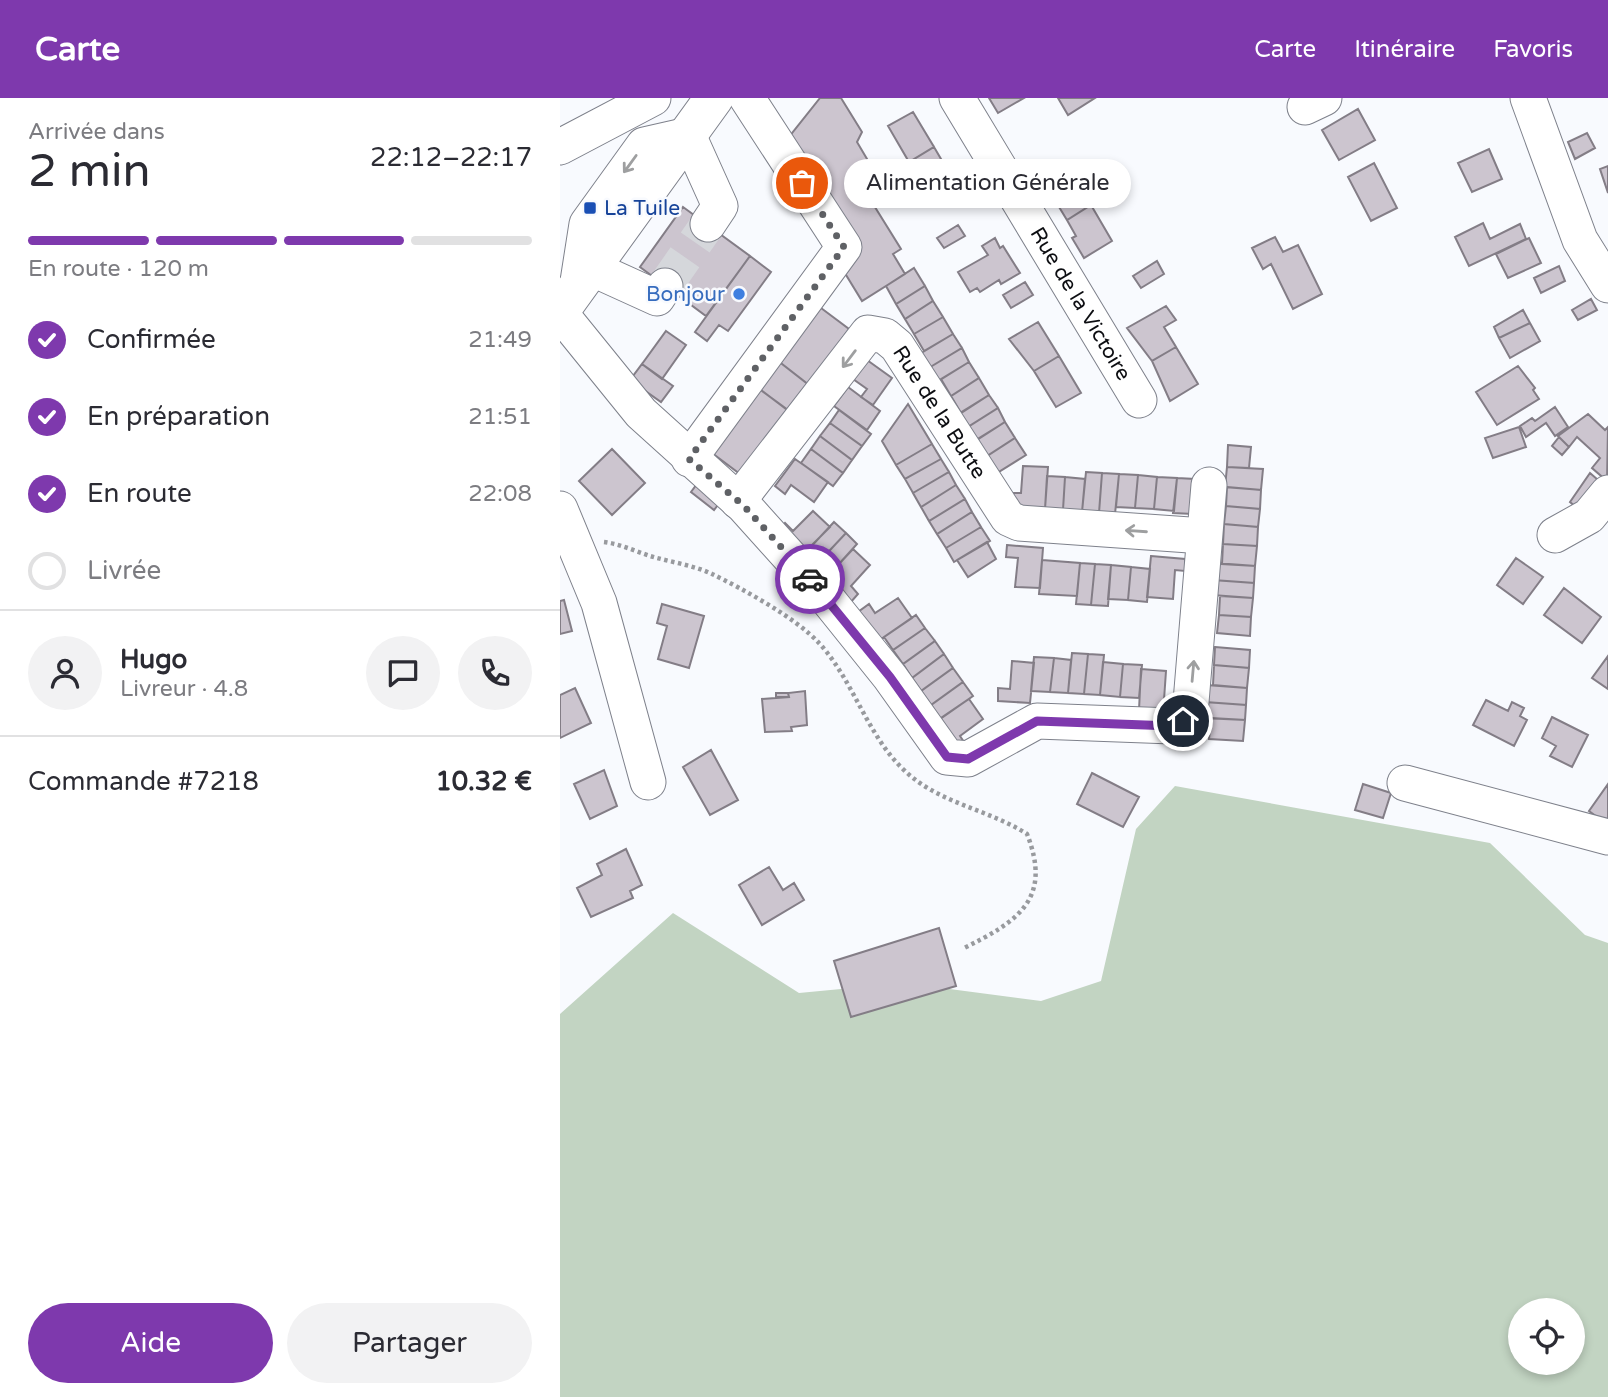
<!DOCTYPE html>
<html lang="fr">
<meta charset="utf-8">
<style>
:root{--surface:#fff;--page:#f2f2f3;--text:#2b2b33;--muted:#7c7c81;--line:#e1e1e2;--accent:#7e39ad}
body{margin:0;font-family:"Varela Round",sans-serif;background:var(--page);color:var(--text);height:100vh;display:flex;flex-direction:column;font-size:26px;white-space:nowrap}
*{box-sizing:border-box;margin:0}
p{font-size:23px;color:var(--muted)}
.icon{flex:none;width:38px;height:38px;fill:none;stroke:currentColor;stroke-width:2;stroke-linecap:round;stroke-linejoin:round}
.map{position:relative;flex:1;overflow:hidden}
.panel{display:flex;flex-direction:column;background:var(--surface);width:560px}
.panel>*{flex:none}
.controls{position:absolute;left:948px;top:1200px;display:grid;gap:14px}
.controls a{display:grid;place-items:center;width:77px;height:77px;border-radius:50%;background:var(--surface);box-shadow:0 4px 10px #0003;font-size:35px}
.pin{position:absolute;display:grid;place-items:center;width:60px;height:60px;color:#fff;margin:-30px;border:4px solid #fff;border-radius:50%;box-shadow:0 2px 7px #0007}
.courier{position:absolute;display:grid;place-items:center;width:70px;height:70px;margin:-35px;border:5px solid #7e39ad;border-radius:50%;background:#fff;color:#222;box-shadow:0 2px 9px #0007}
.bubble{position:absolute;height:49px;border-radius:24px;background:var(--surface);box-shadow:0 4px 10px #0003;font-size:23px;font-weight:600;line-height:49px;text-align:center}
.headline em{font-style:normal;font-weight:600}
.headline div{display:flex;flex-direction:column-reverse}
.headline{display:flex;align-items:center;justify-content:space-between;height:119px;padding:0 28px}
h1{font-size:46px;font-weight:600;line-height:52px}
.bar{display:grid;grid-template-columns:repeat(4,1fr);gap:10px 7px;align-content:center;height:84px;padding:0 28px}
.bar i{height:9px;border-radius:5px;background:var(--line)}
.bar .current{background:var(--accent)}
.bar p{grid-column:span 4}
.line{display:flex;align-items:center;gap:18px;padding:0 28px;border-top:2px solid var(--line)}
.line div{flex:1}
.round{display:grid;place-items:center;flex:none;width:74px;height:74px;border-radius:37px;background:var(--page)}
ol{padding:0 28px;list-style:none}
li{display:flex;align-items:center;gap:21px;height:77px}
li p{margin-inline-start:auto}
li .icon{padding:7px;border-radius:50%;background:var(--accent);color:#fff;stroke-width:4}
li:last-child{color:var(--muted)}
li i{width:38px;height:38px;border:4px solid var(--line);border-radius:50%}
.button{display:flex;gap:14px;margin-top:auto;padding:14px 28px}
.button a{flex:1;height:80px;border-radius:42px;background:var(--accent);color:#fff;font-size:28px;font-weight:600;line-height:80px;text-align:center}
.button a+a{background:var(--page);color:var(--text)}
header{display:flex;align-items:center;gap:42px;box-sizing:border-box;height:98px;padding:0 35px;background:var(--accent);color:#fff}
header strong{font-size:33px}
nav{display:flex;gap:38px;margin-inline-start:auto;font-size:24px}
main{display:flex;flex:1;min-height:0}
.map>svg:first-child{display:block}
.green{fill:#c2d4c2;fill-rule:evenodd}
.building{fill:#ccc5cf;stroke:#837d86;stroke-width:2}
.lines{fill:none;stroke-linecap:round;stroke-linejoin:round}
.minor-tunnel{stroke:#d5d7db;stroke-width:35;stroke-dasharray:35 18;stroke-linecap:butt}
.minor-casing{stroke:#7e818b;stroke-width:37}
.major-casing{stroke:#7e818b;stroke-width:40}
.path{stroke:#989a9e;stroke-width:4.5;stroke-dasharray:3.5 3.5;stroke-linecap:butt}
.minor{stroke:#fff;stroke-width:35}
.major{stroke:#fff;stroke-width:38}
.oneway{stroke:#9e9fa0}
.done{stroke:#5f6165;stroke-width:7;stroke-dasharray:0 12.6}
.route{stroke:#7e39ad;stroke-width:9}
.transit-dot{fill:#1a4fb4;stroke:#f8fafe;stroke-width:2.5}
.shop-dot{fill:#3f7fe0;stroke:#f8fafe;stroke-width:2.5}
.labels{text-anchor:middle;stroke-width:5;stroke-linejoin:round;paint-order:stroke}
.transit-label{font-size:21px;fill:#164399;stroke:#f8fafe;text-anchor:start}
.shop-label{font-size:21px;fill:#366cbe;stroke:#f8fafe;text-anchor:end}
.street-label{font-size:21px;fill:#0d0e12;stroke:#f8fafe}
</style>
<header>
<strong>Carte</strong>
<nav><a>Carte</a><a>Itinéraire</a><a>Favoris</a></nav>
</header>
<main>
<section class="panel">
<div class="headline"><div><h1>2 min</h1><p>Arrivée dans</p></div><em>22:12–22:17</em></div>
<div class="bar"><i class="current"></i><i class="current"></i><i class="current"></i><i></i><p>En route · 120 m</p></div>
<ol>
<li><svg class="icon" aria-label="check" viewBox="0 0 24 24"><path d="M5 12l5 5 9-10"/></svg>Confirmée<p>21:49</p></li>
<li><svg class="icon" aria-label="check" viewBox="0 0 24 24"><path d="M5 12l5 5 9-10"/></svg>En préparation<p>21:51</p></li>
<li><svg class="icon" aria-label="check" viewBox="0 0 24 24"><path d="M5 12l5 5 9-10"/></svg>En route<p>22:08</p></li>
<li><i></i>Livrée</li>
</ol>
<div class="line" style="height:126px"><a class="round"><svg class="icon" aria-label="person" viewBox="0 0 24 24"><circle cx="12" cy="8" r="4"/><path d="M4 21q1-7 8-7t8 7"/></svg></a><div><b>Hugo</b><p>Livreur · 4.8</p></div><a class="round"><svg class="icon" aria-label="chat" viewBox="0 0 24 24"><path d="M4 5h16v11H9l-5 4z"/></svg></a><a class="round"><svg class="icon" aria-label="phone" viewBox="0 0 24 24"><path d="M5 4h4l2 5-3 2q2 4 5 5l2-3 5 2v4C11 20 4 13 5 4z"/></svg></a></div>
<div class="line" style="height:91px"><div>Commande #7218</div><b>10.32 €</b></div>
<div class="button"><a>Aide</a><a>Partager</a></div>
</section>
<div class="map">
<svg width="1048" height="1299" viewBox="0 0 1048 1299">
<rect width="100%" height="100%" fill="#f8fafe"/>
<path class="green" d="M615,688L930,745L1025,837L1048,845V1299H0V916L113,815L239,895L344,885L481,903L541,883L576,731ZM961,1213H1013V1265H961Z"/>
<path class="building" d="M260,0H281L302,34L297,44L320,83L305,93L341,151L333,156L345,176L302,203L283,172L229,39Z
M429,0H464L438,15Z
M498,0H535L508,17Z
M798,11L815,42L779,62L762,32Z
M353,14L374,49L349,64L328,28Z
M1027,35L1035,50L1015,61L1008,44Z
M374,49L395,85L371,99L349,64Z
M929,51L942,81L912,94L898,65Z
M814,65L837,110L811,123L788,79Z
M1048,68V95L1040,71Z
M509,70L531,107L507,122L496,104L492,106L480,88Z
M531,107L552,143L524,160L512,140L516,138L507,122Z
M123,109L190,158L146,218L80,169Z
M923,125L930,141L960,126L966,141L909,168L895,139Z
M398,127L405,138L384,150L377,140Z
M715,139L723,154L738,147L762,196L733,211L711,166L703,171L692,150Z
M435,140L440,150L443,148L460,175L441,186L439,182L420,194L417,190L410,194L398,174L428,157L422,148Z
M969,140L981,165L948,180L936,156Z
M190,158L211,174L168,233L159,227L147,243L135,234Z
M597,163L604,176L581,190L573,178Z
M999,168L1005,183L981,195L974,180Z
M354,170L365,188L336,206L326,188Z
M465,184L473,197L451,210L443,197Z
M365,188L373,203L345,221L336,206Z
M1031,201L1037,212L1018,222L1012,212Z
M373,203L383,219L354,236L345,221Z
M257,207L289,231L249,287L217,262Z
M606,208L616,222L604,229L616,249L592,263L567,230Z
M963,212L970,225L939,240L934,229Z
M383,219L393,236L364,253L354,236Z
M478,224L499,258L474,273L449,241Z
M970,225L980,243L950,260L939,240Z
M106,233L126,247L102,281L82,266Z
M393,236L402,250L367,271L358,257Z
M616,249L638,286L610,303L592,263Z
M402,250L409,264L375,285L367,271Z
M499,258L521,295L496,309L474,273Z
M217,262L249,287L230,314L197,289Z
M307,262L332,280L313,307L301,299L307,291L293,281Z
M409,264L419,280L391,298L381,281Z
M82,266L113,288L101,304L70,282Z
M958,268L975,290L973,292L979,301L937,327L916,294Z
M419,280L429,297L401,315L391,298Z
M288,289L320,313L307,332L274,308Z
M198,290L232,315L184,379L152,355Z
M429,297L438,310L403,332L395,318Z
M348,306L372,346L336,367L322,343Z
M995,309L1008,329L995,338L986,325L966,339L960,328L972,320L975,323Z
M438,310L445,324L411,345L403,332Z
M279,312L311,336L302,348L270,325Z
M1028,316L1045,332L1048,329L1047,383L1032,370L1040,360L1017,339L1009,349L998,338Z
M445,324L455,340L427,358L417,342Z
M270,325L302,348L292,362L260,338Z
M959,329L966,349L933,360L925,340Z
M260,338L292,362L283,375L251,351Z
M999,339L1009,349L1002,357L992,348Z
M455,340L466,357L437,375L427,358Z
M372,346L381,361L345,381L336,367Z
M668,347L691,349L689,370L667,369Z
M52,351L85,385L52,417L19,383Z
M251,351L283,375L273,388L241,365Z
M235,361L268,384L254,404L231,387L225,396L215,388Z
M381,361L389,374L353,395L345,381Z
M463,368L488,369L485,411L449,408L451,395H461Z
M667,369L703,371L701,392L665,389Z
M389,374L396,387L361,409L353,395Z
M526,374L542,375L539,415L522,414Z
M542,375L559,376L555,416L539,415Z
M1030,375L1045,388L1023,415L1010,404Z
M559,376L578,377L575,410L556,409Z
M578,377L597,379L594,411L575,410Z
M487,378L505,379L503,412L485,411Z
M505,379L525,381L522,414L503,412Z
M597,379L617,380L614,413L594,411Z
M617,380L635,381L633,416L613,415Z
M137,386L161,403L154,412L131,394Z
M396,387L405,401L369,423L361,409Z
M667,389L701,392L700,411L666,408Z
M405,401L412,414L377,436L369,423Z
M666,408L700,411L698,429L664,426Z
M253,413L270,429L241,458L216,434L225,425L233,433Z
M412,414L421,429L386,450L377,436Z
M274,424L286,435L257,466L246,454Z
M664,426L698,429L697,448L663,446Z
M421,429L430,443L394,464L386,450Z
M286,435L297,446L269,477L257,466Z
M427,444L436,461L408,479L397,462Z
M663,446L697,448L695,468L662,466Z
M447,447L483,450L480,490L455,489L458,460L446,459Z
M293,451L310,467L291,488L298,496L290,505L265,481Z
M591,458L625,461V473L615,472L613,501L587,499Z
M956,460L983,479L963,506L937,487Z
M482,462L520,465L517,498L479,496Z
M520,465L535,466L531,507L516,506Z
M655,465L695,468L694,485L653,482Z
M535,466L551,467L548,508L531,507Z
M551,467L571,469L568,502L548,501Z
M571,469L590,471L587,504L568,502Z
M653,482L694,485L693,500L652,497Z
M1004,490L1041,519L1022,545L984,517Z
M660,498L693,500L691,519L659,517Z
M338,500L352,520L318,543L298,514L309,506L315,515Z
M4,502L12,533L0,536V503Z
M102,506L144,518L129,570L98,561L107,528L97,525Z
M356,517L365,530L333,552L324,539Z
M659,517L691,519L690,538L657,535Z
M365,530L375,543L343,566L333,552Z
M375,543L384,556L352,580L343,566Z
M655,549L690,552L689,570L654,567Z
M512,555L528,556L524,596L508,595Z
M384,556L393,570L361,593L352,580Z
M528,556L544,557L540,597L524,596Z
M1048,558V591L1032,580Z
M474,559L494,560L490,594L471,593Z
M494,560L511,562L508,595L490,594Z
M452,563L474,565L470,605L438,603V590L450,591Z
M543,564L563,566L560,599L540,597Z
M563,566L582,567L579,600L560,599Z
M654,567L689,570L687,590L653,587Z
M393,570L403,584L371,607L361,593Z
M581,571L606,573L604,602H615L614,614L579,612Z
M403,584L413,598L380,621L371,607Z
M646,587L687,590L686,607L645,604Z
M15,590L31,625L0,640V597Z
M245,593L247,627L231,629L232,633L205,634L202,601L229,599L228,595Z
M216,595H228L229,599H216Z
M409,601L423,621L400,638L406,647L395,655L375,624Z
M926,602L948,613L952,604L964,610L960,618L967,622L954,648L913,627Z
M645,604L686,607L685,622L643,620Z
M992,619L1028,637L1012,669L990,658L996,648L982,640Z
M651,620L685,622L683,643L649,641Z
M151,652L178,702L150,717L123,669Z
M44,672L57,708L30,721L14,686Z
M532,675L579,699L563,729L517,706Z
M803,686L831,695L823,720L795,712Z
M1048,686V727L1029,713Z
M66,751L82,787L70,793L73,800L31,819L17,790L42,777L37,766Z
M209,769L223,792L234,785L244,802L202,827L179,787Z
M379,830L396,888L291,919L274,863Z"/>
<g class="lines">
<path class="minor-tunnel" d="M105,188L148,126"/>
<defs>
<g id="minor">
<path id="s1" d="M397,0L579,302"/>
<path d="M968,0L1020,142L1048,187"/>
<path d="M745,9L764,0"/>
<path d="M0,49L93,0"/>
<path d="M31,170L97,200L105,188"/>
<path d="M17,190L27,126L84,47L128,37L160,108L148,126"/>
<path d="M0,215L81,315L184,408L265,498L330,579L387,659L408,661L477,623L612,628L630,616L649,387"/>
<path d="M129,361L284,149L187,0"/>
<path id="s2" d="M178,403L308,235L325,238L337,248L448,420L459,425L644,438"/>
<path d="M0,411L39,505L88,684"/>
<path d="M995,437L1029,418L1048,395"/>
<path d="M845,685L1048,739"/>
</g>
<path id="major" d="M0,213L154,0"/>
</defs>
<use href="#minor" class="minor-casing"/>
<use href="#major" class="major-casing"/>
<path class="path" d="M44,444C60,446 75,453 90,458C110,464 133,467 152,476C183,491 236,520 259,545C294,583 307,638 345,673C380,706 428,711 467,736C493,802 457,824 402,851"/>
<use href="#minor" class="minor"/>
<use href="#major" class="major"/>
</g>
<defs><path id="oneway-shaft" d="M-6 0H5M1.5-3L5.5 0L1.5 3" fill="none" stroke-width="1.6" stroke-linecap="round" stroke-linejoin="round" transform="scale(1.75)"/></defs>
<g class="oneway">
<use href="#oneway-shaft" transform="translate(70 66) rotate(126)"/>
<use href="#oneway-shaft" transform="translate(289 261) rotate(127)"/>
<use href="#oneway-shaft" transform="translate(576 433) rotate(-176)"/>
<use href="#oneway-shaft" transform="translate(633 573) rotate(-85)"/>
</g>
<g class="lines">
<path class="done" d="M242,85L284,149L129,361L184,408L250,481"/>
<path class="route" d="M250,481L330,579L387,659L408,661L477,623L612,628L623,623"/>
</g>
<rect class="transit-dot" x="23" y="103" width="14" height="14" rx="3.5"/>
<circle class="shop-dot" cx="179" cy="196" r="7"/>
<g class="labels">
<g class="transit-label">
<text x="44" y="117">La Tuile</text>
</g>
<g class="shop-label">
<text x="165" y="203">Bonjour</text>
</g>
<g class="street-label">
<text dy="7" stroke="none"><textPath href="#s1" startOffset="240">Rue de la Victoire</textPath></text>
<text dy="7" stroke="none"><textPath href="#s2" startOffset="324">Rue de la Butte</textPath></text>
</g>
</g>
</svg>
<div class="controls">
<a><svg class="icon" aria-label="locate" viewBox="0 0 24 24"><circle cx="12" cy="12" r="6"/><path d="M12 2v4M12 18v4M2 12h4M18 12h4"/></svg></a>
</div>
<div class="pin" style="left:242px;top:85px;background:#ea580c"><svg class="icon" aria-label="bag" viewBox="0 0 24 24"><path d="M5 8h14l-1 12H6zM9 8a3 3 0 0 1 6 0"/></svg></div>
<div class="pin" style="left:623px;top:623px;background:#1f2937"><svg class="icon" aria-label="home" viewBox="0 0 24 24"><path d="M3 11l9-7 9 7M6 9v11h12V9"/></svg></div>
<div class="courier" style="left:250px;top:481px"><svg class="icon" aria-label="car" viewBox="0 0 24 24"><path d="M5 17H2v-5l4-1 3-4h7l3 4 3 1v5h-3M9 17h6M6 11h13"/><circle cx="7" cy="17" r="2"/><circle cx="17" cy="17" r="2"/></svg></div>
<div class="bubble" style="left:284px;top:61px;width:287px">Alimentation Générale</div>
</div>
</main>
